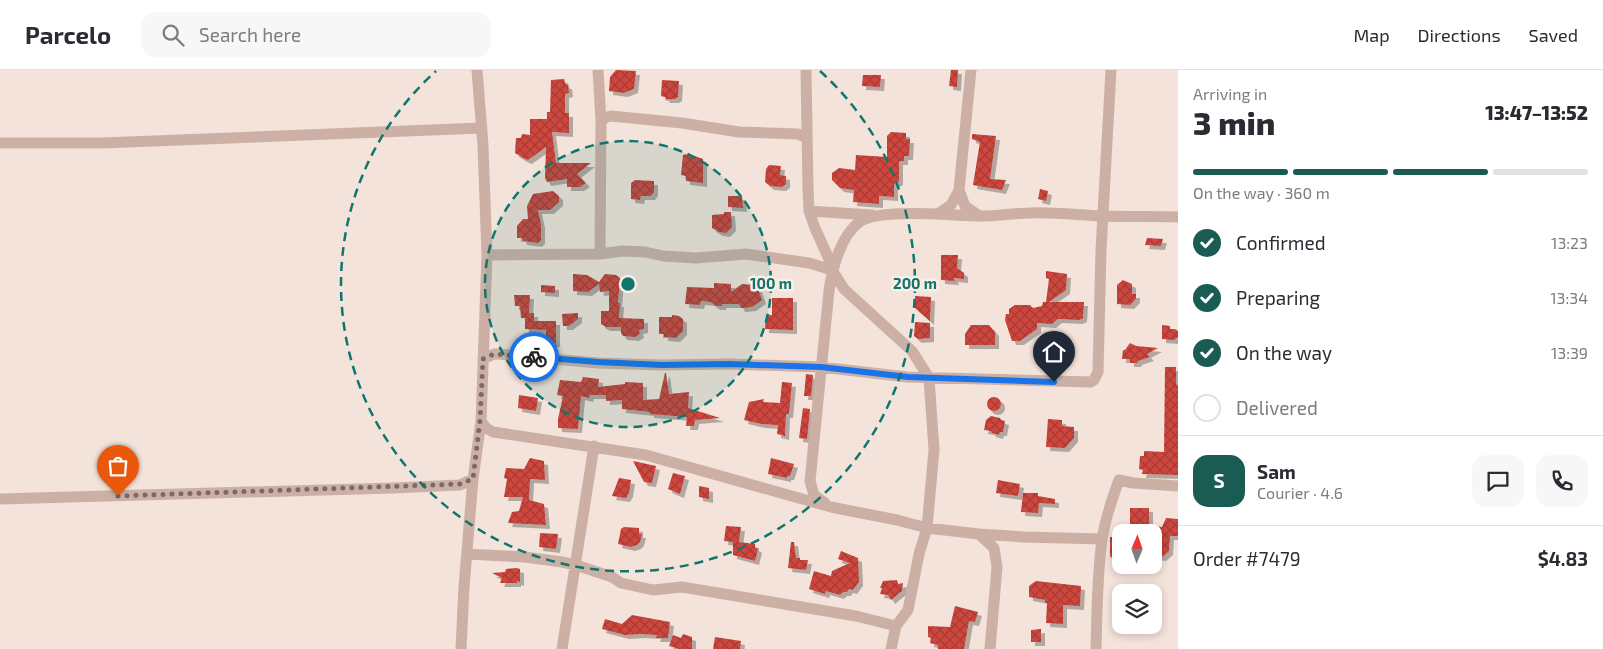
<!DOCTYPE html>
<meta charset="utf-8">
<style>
:root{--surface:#fff;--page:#f7f7f7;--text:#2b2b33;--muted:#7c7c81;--line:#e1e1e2;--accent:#1a5b54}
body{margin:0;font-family:"Exo 2",sans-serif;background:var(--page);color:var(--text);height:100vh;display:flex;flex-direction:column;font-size:19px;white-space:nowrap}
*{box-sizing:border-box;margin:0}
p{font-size:16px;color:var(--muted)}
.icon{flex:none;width:28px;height:28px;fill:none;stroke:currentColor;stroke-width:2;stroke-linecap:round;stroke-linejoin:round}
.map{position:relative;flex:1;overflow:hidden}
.details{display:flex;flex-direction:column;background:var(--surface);width:425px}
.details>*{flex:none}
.needle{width:32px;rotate:2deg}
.fabs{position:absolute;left:1112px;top:454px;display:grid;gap:10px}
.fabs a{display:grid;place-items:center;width:50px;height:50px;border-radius:10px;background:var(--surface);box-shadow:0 2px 8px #0003;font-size:25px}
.pin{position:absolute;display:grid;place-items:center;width:42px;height:42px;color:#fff;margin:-51px -21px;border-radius:50% 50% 50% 0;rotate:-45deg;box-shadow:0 0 5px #0007}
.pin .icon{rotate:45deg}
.courier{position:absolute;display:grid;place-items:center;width:50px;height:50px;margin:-25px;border:4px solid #1a73e8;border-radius:50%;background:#fff;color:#222;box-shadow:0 1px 6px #0007}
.head em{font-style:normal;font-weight:800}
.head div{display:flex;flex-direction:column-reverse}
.head{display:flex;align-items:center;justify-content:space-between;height:85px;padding:0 15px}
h1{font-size:32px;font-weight:800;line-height:38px}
.bar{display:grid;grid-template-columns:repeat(4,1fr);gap:8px 5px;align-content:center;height:60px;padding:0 15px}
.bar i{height:6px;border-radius:4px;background:var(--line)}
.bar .current{background:var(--accent)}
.bar p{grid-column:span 4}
.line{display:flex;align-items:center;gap:12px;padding:0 15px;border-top:1px solid var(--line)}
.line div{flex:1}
.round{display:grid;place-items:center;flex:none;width:52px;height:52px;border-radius:15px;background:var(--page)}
ol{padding:0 15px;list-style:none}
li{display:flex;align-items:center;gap:15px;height:55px}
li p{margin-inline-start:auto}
li .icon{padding:5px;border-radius:50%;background:var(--accent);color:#fff;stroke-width:4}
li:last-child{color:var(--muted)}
li i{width:28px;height:28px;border:2px solid var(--line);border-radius:50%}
header{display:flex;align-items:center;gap:30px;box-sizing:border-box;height:70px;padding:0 25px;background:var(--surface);border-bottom:1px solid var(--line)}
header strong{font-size:24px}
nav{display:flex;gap:28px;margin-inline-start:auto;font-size:18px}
.search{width:350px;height:45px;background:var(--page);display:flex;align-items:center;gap:12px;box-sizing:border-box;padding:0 18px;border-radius:15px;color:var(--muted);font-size:19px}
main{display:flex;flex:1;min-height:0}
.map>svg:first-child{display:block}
.building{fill:url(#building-cross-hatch);filter:url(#shadow)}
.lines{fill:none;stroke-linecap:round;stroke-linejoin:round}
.street{stroke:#ccb0a5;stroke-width:11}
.done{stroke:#796a66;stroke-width:5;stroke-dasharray:0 9}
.route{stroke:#1a73e8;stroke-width:6}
.ring{fill:none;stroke:#0f766e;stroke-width:2.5;stroke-dasharray:9 6}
.centre{fill:#0f766e;stroke:#fbeee7;stroke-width:2.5}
.ring-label{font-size:15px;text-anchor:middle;font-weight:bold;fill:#0f766e;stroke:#fbeee7;stroke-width:5;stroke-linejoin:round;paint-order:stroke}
</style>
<header>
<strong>Parcelo</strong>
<div class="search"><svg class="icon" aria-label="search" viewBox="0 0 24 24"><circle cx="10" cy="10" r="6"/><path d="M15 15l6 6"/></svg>Search here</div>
<nav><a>Map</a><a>Directions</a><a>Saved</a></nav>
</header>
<main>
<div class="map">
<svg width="1178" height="579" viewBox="0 0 1178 579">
<defs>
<pattern id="building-cross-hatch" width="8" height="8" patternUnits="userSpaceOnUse" patternTransform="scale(1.25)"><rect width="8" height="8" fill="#ce463e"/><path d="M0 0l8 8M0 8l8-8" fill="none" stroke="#a83a34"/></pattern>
<filter id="shadow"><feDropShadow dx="4" dy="4" stdDeviation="0" flood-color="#0004"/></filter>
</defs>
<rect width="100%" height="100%" fill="#f3e3da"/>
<path class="building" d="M616,0L636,1L634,19L624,23L609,21L610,7Z
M951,0H958L957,17L949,16Z
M863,5H881L880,17L862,16Z
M564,9L566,15H568L569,23L565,24V43H569V63L552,62L556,93H591L577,104L586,113L580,117H567V109L547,112L545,108L546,77L528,90L525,89L515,83L516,68H521L522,64L530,65V49H547V42H550L551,10Z
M662,10L679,11L678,27L675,29H666L665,27L661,26Z
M891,62L906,63V69H910L909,86H904V91H899V111L894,114V127L879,126V134L853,132L854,120L840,118L832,110V103L839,98L855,100L856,85L887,87V66Z
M972,64L996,66L990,109L1006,110L1002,120L973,115L980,72L972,69Z
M689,84L703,89V113L686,111V106L681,105L683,85Z
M769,95L781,96L780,105L786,106V114L782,117L770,116L765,112L766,99Z
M635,110L654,111V122L651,126H641L640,130L631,129V113Z
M1040,119L1048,121L1046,131L1038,129Z
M553,121L559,126V132L550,140H538L541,154V170L538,173L523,171L522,168H517V156L523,149H528L527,136L533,124Z
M728,126H742L743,138L728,137Z
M724,142H731L732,157L726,163L719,162L712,158V145L724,144Z
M1147,168L1163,169L1161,176L1145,175Z
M941,185H958L957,198L964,203V209L954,208L955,211L941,210Z
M1046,201L1067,204L1066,220L1049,232H1084L1083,248L1079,250L1058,249L1052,254L1037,253V259L1020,271H1012L1005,250L1006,244H1009V239L1015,235H1030L1033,238L1042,236L1043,232H1046L1049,209L1046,208Z
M573,204L587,205L599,212L605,204L616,205L620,208L618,233H620L619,248L644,249V259L639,260L640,264L635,267L623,266L621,263V257H606L601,254V241H609V221L600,222L599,214L588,222L573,221Z
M1123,210L1132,214V224H1136V229L1130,235L1117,234V215Z
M714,213L731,214V222L742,214L755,215L754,218H758L762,230L752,237L743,238H741L739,234H722V236H716L711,232L701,231L700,235L685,234L687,217L714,218Z
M541,215L555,216V223L541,222Z
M514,225H530L529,243H534V251H556V273H545L546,260L525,259V248H521L520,236H515Z
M915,226L931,227L930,251L915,238Z
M772,228H793V260L765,259L766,245H772Z
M578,243V249L569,256H563L562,244Z
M672,245L679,246L683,249V261L676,268L664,267V264H659V247H672Z
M915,252L930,253V268L918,269L914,266Z
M971,255H989L995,262V275H965V264Z
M1162,255L1170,256V259H1175L1178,261V267L1174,270L1162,269Z
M1130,273L1136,276L1158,278L1147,284L1150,287L1138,291L1137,293H1130V289H1122L1123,280H1125Z
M1054,274H1062L1066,278V288L1059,292H1052L1047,288V279Z
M1165,297H1176V314L1178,316V405L1142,404L1143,400L1139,399L1140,386H1144V381L1164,382Z
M665,303H666L669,324L689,322L688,338L720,348L695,350L694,356H686L687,347L650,344V342L622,339V330L606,331V325H590L589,328L581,326L578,359L558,358V349L563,326L557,325L560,310L581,312L583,307L599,309L598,317L625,314V312L643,313V330L659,329Z
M806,304L813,305L811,326H804Z
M782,312L792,313L789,344H786L785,366L777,364L778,355L761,354L744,350L749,332L764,329L763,332L780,333Z
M519,325L538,328L536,341L518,338Z
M987 334a7 7 0 1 1 14 0a7 7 0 1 1-14 0Z
M803,338L810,339L807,369L799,368Z
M991,346L1000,348L1001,350L1005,351L1003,362H1000L999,365L992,363L991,361L984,360L986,350Z
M1048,349L1062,350V356L1074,357V368L1065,378L1046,377Z
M530,388L544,391L545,410L530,409L529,430L544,434L546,455L508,453L512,442L519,441L523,427H504L507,409L504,408L506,398L524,399Z
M771,388L794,394L790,406H787V408L768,404Z
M633,391L656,396L652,413L644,412Z
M673,403L685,406L680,424L668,419Z
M619,408L631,410L629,423L626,428L612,426Z
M998,410L1020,414L1018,426L996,423Z
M699,416L709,418V429L699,427Z
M1023,423H1038V426L1055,429V434L1039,433L1038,443L1021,442Z
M1130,438H1149V462H1130Z
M1166,448L1178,449V466H1170L1169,481L1162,487L1154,486V456L1162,457Z
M726,456L741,457L739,472L755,474V477L758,479L755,491L733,485V472L724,471Z
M624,457L639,458V464H642L640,472L637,475L631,477L618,474L621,459Z
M540,463L558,464L556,479L539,477Z
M1110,467H1121V489H1113L1110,486Z
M791,472H794L796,488H800V490H808L806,500L788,498Z
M841,481L858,488L859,512L853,520L849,519L847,522H843L840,525L826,521L825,524L809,519L814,501L831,506L832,501L850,493L838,489Z
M516,498L520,499V512L517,511V513H500L502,508L492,503L505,502L506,499Z
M897,510L898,514L903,513L902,521L891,530L888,525L880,524L882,518H880L883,511Z
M1036,511L1081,516L1080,536L1063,535V554L1046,553L1047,533H1045V530L1029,527V516Z
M955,536L978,542L975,552L969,551L964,579H938V575L930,573L931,568L928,567V556L950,557Z
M632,545L670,552L668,568H656L657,565L641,564L625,565L602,559L605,549L622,554Z
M1041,559V572H1031V560Z
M683,564L692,567V579H679L669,576L673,565L681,568Z
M715,567L741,571L740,579H713Z"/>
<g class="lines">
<path class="street" d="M598,0L601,51L600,184
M806,0L808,118L809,141L815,158L828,187L832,200L844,219L912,281L929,308L934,380L927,458L919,484L908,540L896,556L891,579
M601,51L607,47L611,46L682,53L739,62L798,64L807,68
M0,73H102L482,58
M959,120L965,136L978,145
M809,141L872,145
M938,144L951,135L959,120L971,0
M487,185L600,184L622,181L645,182L663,186L696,188L746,184L809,193L832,200
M483,289L494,284H498L598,293L662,295L729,294L821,297L907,307L1091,312L1094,310L1098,302L1101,180L1111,0
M481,351L486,358L493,362L646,385L831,437L897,450L927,458L979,464L1024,467L1102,469
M0,429L393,418L460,415L473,409
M825,433L814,425L810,411L829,221C832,199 841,164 861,151C882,138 954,146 981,146C998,146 1014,143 1030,143C1054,142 1078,145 1102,146C1127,147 1153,146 1178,147
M979,464L994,478L997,497L990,579
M467,484L525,487L562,492L576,495L612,507L621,513L653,520L682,517L856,546L896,556
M461,579L464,517L473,409L481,351L487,185L483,76L477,0
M562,579L594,376
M1096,579C1097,543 1097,506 1102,470C1105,449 1112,429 1119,410L1133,413L1178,416"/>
</g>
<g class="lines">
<path class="done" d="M118,426L460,414L473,409L480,350L483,289L494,284L534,287"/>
<path class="route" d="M534,287L598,292L662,295L729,294L821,297L908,307L1054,312"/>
</g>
<circle cx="628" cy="214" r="143" fill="#0f766e" fill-opacity=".12"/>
<g class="ring">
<circle cx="628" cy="214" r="143"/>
<path d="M820 1A287 287 0 1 1 436 1"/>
</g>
<circle cx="628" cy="214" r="8" class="centre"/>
<g class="ring-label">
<text x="771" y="219">100 m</text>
<text x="915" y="219">200 m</text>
</g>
</svg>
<div class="fabs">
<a><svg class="needle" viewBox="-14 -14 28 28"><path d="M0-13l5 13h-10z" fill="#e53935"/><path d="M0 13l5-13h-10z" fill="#7c7c81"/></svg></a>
<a><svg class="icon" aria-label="layers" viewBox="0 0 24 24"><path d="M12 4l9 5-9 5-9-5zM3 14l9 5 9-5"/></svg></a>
</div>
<div class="pin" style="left:118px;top:426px;background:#ea580c"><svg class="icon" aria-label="bag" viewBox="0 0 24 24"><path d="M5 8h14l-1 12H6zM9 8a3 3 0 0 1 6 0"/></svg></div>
<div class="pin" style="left:1054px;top:312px;background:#1f2937"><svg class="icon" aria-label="home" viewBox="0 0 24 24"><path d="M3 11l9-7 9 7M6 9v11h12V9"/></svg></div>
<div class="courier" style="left:534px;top:287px"><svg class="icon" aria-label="bike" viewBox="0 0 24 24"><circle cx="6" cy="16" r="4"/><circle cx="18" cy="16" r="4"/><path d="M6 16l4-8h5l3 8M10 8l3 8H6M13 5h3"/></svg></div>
</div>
<section class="details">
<div class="head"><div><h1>3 min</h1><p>Arriving in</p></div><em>13:47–13:52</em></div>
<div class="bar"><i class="current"></i><i class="current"></i><i class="current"></i><i></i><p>On the way · 360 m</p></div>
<ol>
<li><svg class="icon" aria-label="check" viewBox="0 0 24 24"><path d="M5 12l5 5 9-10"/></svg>Confirmed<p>13:23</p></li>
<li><svg class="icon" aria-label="check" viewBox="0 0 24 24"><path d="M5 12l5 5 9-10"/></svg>Preparing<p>13:34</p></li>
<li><svg class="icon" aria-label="check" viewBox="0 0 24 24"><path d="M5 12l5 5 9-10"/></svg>On the way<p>13:39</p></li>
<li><i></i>Delivered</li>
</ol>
<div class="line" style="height:90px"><b class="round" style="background:var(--accent);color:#fff">S</b><div><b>Sam</b><p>Courier · 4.6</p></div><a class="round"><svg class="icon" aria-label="chat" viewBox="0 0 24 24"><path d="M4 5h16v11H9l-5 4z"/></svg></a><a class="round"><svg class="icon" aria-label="phone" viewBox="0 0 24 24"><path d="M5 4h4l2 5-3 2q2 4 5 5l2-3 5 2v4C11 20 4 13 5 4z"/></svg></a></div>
<div class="line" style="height:65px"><div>Order #7479</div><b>$4.83</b></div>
</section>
</main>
